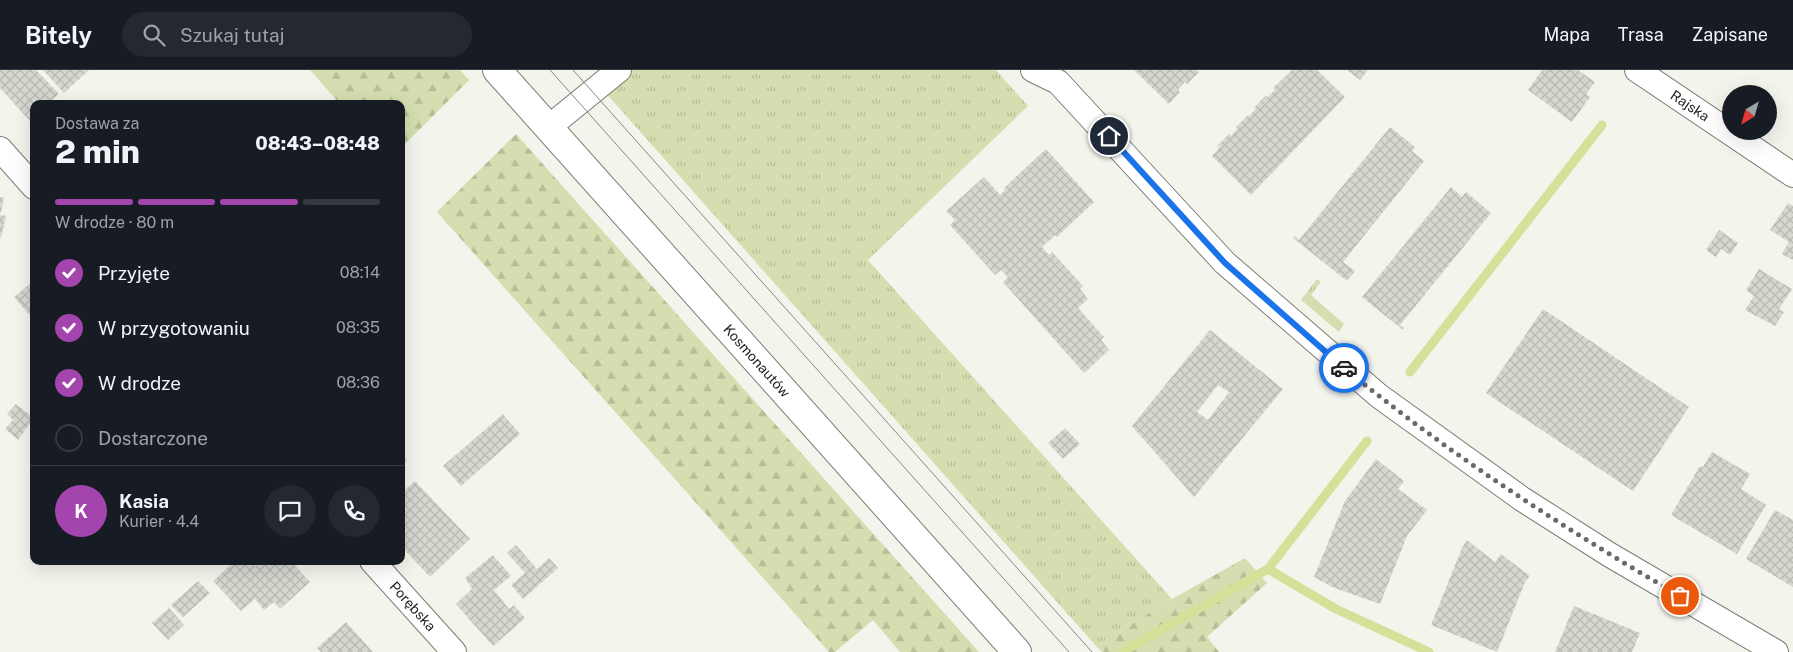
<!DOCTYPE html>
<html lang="pl">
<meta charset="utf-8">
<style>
:root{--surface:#171b24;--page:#242831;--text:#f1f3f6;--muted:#9ea1a6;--line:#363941;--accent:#a345ad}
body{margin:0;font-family:"Public Sans",sans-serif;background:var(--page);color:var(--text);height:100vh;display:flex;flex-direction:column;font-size:19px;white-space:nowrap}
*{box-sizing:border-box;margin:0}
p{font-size:16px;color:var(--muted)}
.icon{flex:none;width:28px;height:28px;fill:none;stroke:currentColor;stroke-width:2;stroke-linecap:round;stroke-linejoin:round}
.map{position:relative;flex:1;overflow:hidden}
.side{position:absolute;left:30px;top:30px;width:375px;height:465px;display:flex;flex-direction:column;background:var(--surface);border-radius:10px;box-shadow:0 5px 20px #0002}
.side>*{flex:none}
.needle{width:32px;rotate:217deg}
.controls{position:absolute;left:1722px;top:15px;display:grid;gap:10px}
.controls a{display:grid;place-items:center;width:55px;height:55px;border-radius:50%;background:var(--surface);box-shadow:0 5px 20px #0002;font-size:25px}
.pin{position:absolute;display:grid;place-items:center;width:42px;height:42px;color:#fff;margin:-21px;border:2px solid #fff;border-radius:50%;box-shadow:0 1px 5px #0007}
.courier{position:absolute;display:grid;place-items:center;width:50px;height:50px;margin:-25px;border:4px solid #1a73e8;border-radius:50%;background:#fff;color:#222;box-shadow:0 1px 6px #0007}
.headline em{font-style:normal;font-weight:800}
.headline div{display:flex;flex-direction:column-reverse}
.headline{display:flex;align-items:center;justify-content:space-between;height:85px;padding:0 25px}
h1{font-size:32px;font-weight:800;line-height:38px}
.bar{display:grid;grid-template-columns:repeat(4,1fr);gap:8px 5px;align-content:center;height:60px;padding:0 25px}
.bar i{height:6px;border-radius:4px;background:var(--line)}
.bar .on{background:var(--accent)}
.bar p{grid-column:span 4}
.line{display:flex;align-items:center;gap:12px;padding:0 25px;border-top:1px solid var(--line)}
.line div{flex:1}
.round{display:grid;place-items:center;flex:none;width:52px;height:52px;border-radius:26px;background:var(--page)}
ol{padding:0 25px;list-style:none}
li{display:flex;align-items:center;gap:15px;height:55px}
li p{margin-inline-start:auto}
li .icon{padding:5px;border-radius:50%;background:var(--accent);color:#fff;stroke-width:4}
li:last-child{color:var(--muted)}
li i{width:28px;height:28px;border:2px solid var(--line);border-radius:50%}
header{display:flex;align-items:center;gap:30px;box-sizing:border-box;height:70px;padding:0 25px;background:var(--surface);border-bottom:1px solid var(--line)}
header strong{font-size:24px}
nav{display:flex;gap:28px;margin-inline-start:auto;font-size:18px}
.search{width:350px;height:45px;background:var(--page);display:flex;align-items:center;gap:12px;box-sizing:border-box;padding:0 18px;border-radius:28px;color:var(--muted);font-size:19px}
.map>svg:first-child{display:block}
.grass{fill:url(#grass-tufts)}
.forest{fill:url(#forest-firs)}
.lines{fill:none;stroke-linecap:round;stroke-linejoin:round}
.stream{stroke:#d3e199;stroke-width:9}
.building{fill:url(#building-cross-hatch);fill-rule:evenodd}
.minor-casing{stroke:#7a7c75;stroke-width:26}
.secondary-casing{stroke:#7a7c75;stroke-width:30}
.minor{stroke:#fff;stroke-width:24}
.secondary{stroke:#fff;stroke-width:28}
.tram{stroke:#888984;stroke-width:1}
.done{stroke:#696a65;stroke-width:5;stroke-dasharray:0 9}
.route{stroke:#1a73e8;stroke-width:6}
.labels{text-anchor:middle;stroke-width:4;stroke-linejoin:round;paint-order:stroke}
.street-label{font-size:14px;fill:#1e1f1c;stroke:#fff}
</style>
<header>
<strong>Bitely</strong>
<div class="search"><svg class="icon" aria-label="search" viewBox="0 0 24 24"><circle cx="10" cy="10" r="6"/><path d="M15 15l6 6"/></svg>Szukaj tutaj</div>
<nav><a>Mapa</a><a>Trasa</a><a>Zapisane</a></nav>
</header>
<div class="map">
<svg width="1793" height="582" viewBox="0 0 1793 582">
<defs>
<pattern id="grass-tufts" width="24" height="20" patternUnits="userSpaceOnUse" patternTransform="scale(1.25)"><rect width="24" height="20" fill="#d5deb0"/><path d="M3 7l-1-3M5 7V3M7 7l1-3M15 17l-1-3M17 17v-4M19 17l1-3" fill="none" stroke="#b6be97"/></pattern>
<pattern id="forest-firs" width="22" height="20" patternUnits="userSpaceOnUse" patternTransform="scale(1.25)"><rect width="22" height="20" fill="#d5deb0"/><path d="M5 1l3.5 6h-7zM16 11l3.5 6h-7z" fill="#b6be97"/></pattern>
<pattern id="building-cross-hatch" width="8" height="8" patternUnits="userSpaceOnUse" patternTransform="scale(1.25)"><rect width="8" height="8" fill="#d6d8d0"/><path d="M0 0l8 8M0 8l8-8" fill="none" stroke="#b7b9b2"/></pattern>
</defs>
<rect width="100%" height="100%" fill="#f3f4ec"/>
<path class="grass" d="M632,0H996L1028,36L868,190L1172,529L1096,576L605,22Z
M1317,209L1321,212L1311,225L1344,254L1339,262L1301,230Z"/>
<path class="forest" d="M310,0H460L469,10L401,78V34H340Z
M516,64L979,582H900L873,550L835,582H829L437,142Z
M1245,488L1267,513L1207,567L1219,582H1102L1096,576L1172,529Z"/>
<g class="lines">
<path class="stream" d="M1410,302L1602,55
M1268,499L1367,371
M1122,582L1268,499L1336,539L1429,582"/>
</g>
<path class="building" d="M0,0H36L59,24L48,34H34V51L31,52L0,18Z
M43,0H89L64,23Z
M1134,0H1196L1199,2L1187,14L1185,12L1178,20L1180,22L1169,34Z
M1292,0H1317L1345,27L1251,125L1212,86L1220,77L1217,76L1229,64L1231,66L1238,58L1236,57L1248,45L1249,46L1256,39L1254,38L1265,26L1268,27L1275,20L1273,18Z
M1347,0H1368L1360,10Z
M1542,0H1578L1595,12L1586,24L1590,27L1572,52L1528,20Z
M1390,57L1415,77L1412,81L1424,91L1343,192L1355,201L1347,211L1293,168L1295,166L1299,170Z
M1046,79L1094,132L1057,167L1055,165L1042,177L1049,185L1052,182L1083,216L1080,219L1088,229L1078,238L1104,267L1101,270L1109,280L1084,303L1003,212L1008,207L1001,200L995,205L950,155L955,150L946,141L984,107L1000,125L1005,120L1004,118Z
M1451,117L1462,127L1466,122L1491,143L1400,255L1404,258L1403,260L1362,227Z
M0,127L4,128L1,142H0Z
M1788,133L1793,136V190L1782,184L1789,172L1770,160Z
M0,145L6,146L1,168H0Z
M1719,160L1738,173L1730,185L1721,179L1716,187L1706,180Z
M1759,199L1792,219L1779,239L1784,242L1775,256L1745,240L1754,226L1746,220Z
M34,210V250L14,227Z
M1543,239L1689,337L1633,421L1486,323Z
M1210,260L1283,319L1194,427L1132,356ZM1218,315L1229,322L1208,350L1197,342Z
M16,334L34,348L18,370L5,359L13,350L7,344Z
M503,344L520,364L461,416L443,396Z
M1065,358L1080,374L1063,389L1048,373Z
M1712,382L1750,404L1741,419L1766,435L1737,484L1671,445L1700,396L1703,397Z
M401,384L407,390L401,396Z
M1376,389L1404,411L1398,419L1427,440L1407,466L1380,534L1332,517L1314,507L1345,431Z
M415,411L470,469L430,507L401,476V423Z
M1775,440L1793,450V517L1746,489Z
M1467,470L1495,492L1501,484L1530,506L1525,512L1497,582L1431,555L1462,478Z
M516,475L537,499L549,488L558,498L523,529L511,515L525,503L507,483Z
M493,485L511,506L494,520L509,539L514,535L525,548L493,576L456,534L472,519L465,508Z
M235,491H250L255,496L261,491H291L310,512L280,539L274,532L264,540L255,529L241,541L213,511Z
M198,511L210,523L183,547L171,535Z
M1574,536L1640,563L1632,582H1555Z
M169,538L184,555L168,570L152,553Z
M346,552L373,582H321L317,578Z"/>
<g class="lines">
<defs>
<g id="minor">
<path d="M1033,0L1058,12L1225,193L1379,326L1522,429L1610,485L1776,582"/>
<path id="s1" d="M1637,0L1793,105"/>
<path d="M549,57L619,0"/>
<path d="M0,79L34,117"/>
<path id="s2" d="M372,491L454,582"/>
</g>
<g id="secondary">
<path id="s3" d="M497,0L1017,582"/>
</g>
</defs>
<use href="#minor" class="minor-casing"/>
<use href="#secondary" class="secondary-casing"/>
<use href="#minor" class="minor"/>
<use href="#secondary" class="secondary"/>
<path class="tram" d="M550,0L1069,582
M573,0L1092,582"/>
</g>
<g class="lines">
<path class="done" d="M1344,298C1449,384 1563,458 1680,526"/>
<path class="route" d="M1109,66L1225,193L1344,298"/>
</g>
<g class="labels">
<g class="street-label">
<text dy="5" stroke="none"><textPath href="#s1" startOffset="64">Rajska</textPath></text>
<text dy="5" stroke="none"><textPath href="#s3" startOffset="390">Kosmonautów</textPath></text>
<text dy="5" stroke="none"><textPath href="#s2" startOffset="61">Porębska</textPath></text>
</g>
</g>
</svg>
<div class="controls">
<a><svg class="needle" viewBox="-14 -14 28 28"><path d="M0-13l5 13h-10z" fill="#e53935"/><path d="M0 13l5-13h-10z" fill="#9ea1a6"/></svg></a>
</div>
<div class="pin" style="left:1680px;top:526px;background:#ea580c"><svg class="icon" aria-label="bag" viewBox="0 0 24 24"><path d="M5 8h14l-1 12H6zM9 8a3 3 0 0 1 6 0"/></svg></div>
<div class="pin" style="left:1109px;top:66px;background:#1f2937"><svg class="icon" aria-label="home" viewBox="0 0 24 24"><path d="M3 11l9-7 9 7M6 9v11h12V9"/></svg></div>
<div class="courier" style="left:1344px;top:298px"><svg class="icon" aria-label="car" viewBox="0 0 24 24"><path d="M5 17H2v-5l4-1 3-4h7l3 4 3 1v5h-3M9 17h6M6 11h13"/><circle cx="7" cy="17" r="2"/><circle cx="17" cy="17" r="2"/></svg></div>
<section class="side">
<div class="headline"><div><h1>2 min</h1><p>Dostawa za</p></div><em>08:43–08:48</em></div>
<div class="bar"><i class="on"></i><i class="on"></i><i class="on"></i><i></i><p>W drodze · 80 m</p></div>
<ol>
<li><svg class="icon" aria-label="check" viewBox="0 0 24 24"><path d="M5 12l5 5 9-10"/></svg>Przyjęte<p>08:14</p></li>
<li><svg class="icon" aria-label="check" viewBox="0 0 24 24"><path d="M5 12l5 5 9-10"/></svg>W przygotowaniu<p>08:35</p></li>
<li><svg class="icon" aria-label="check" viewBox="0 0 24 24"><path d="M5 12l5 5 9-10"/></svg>W drodze<p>08:36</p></li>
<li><i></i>Dostarczone</li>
</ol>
<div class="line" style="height:90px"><b class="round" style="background:var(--accent);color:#fff">K</b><div><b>Kasia</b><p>Kurier · 4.4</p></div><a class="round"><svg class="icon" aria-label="chat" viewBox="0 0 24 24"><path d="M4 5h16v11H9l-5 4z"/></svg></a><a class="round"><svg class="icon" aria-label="phone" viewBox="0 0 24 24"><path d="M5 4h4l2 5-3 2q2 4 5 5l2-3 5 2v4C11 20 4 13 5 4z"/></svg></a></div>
</section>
</div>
